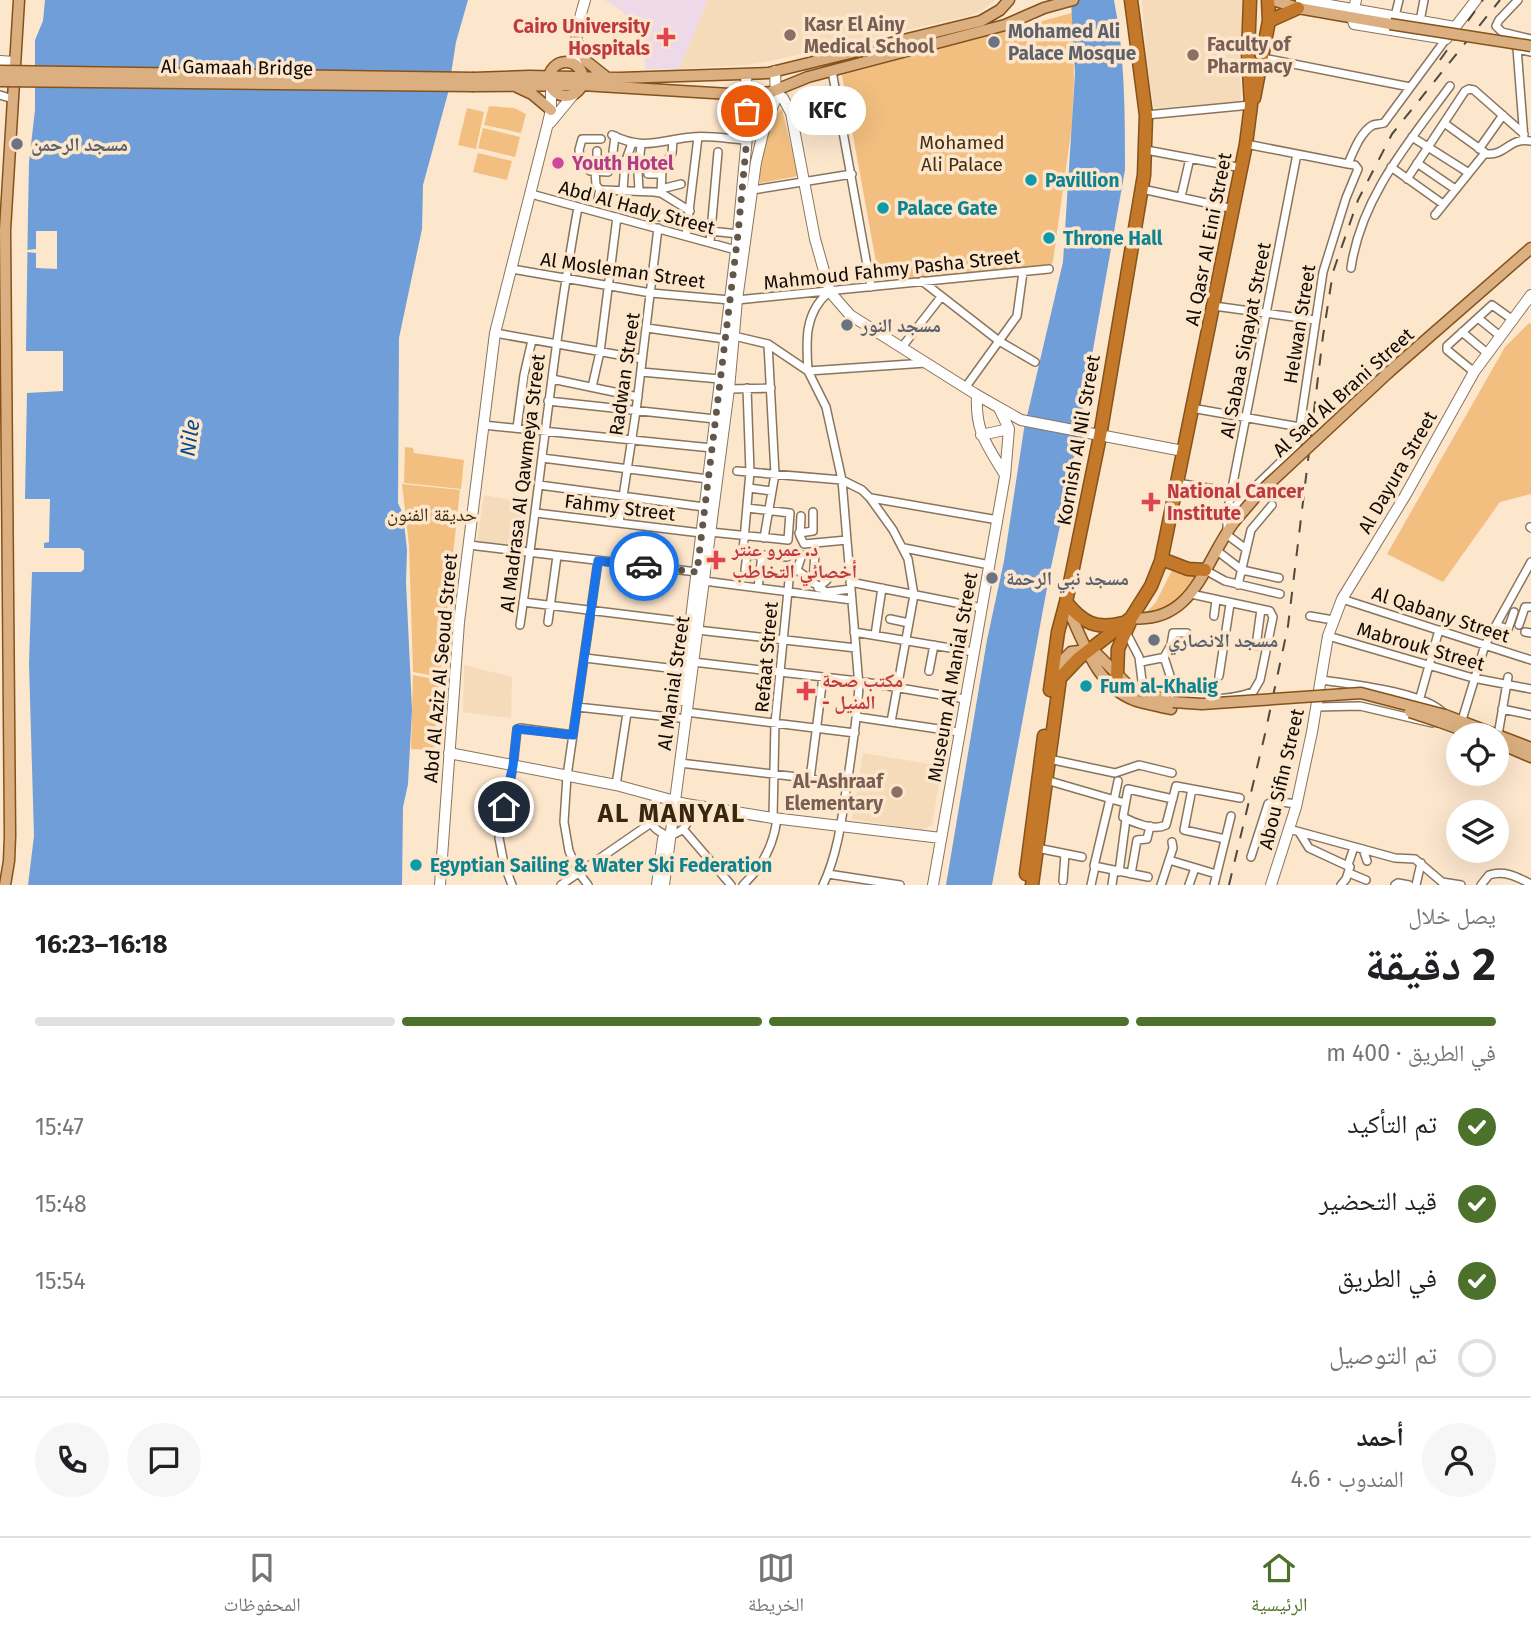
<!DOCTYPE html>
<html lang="ar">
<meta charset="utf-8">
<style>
:root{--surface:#fff;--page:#f6f6f6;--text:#202124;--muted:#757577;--line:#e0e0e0;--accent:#4b712b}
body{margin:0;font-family:"Fira Sans","Noto Naskh Arabic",sans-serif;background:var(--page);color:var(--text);direction:rtl;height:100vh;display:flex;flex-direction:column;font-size:26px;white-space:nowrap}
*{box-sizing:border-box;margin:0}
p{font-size:23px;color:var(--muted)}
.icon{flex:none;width:38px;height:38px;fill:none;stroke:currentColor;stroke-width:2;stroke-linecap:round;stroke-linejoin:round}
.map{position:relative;height:885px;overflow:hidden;direction:ltr}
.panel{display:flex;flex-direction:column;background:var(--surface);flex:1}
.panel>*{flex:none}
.controls{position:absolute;left:1446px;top:723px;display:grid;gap:14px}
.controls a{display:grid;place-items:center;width:63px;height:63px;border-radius:50%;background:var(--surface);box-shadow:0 7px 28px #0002;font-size:35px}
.pin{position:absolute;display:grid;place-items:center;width:60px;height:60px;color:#fff;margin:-30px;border:4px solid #fff;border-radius:50%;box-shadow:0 2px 7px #0007}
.courier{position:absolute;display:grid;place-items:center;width:70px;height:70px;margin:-35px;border:5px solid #1a73e8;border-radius:50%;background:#fff;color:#222;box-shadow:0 2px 9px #0007}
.bubble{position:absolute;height:49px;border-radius:24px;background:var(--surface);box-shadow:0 7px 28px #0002;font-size:23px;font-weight:700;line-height:49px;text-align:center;direction:rtl}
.summary em{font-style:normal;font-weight:700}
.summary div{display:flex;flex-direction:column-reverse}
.summary{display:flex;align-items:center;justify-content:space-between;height:119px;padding:0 35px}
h1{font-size:46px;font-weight:700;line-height:52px}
.bar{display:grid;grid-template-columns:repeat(4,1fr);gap:10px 7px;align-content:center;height:84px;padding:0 35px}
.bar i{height:9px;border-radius:5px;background:var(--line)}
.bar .selected{background:var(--accent)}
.bar p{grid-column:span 4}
.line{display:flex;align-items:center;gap:18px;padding:0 35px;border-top:2px solid var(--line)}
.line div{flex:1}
.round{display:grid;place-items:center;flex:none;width:74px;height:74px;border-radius:37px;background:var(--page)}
ol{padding:0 35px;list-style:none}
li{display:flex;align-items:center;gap:21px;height:77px}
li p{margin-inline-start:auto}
li .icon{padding:7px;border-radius:50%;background:var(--accent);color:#fff;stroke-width:4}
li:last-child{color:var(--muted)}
li i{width:38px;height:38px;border:4px solid var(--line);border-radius:50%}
.dock{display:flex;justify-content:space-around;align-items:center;height:98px;border-top:2px solid var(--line);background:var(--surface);font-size:19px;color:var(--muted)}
.dock a{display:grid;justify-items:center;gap:4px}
.dock .selected{color:var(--accent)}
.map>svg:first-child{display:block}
.built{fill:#f6dbbb}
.medical{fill:#edd9e8}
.green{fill:#f2bf80}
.water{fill:#6f9ed8}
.pier{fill:#fce6cc}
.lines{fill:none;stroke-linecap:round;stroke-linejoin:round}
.street-casing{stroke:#89755e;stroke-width:10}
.secondary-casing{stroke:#89755e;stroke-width:12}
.primary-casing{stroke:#85521c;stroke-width:13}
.highway-casing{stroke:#85521c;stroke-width:15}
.street{stroke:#fff;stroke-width:7}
.secondary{stroke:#fff;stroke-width:10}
.primary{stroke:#dbaf7f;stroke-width:10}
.highway{stroke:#c37929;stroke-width:12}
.rail{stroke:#53483c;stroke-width:2;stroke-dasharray:12 12;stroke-linecap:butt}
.primary-bridge-casing{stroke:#85521c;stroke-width:13;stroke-linecap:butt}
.primary-bridge{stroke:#dbaf7f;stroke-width:10}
.done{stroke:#635749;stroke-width:7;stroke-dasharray:0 12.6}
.route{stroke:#1a73e8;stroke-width:9}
.education-dot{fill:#8d6e63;stroke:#fce6cc;stroke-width:2.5}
.health-dot{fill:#e0444e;stroke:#fce6cc;stroke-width:2.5}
.worship-dot{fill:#6b7280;stroke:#fce6cc;stroke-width:2.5}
.hotel-dot{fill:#d1479c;stroke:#fce6cc;stroke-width:2.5}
.culture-dot{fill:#0f9aa8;stroke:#fce6cc;stroke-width:2.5}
.labels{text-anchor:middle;stroke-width:7;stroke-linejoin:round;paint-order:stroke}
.education-label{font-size:19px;font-weight:bold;fill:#785e54;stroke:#fce6cc;text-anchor:start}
.health-label{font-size:19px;font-weight:bold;fill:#be3a42;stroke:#fce6cc;text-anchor:start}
.worship-label{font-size:19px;font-weight:bold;fill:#5b616d;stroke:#fce6cc;text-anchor:start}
.street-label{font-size:19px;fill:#110a03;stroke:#fce6cc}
.park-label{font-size:19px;fill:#432e12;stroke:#fce6cc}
.hotel-label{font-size:19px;font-weight:bold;fill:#b23c85;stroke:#fce6cc;text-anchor:start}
.culture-label{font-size:19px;font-weight:bold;fill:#0d838f;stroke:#fce6cc;text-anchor:start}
.water-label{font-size:21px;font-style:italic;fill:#034b90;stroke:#fce6cc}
.district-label{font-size:26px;font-weight:bold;letter-spacing:2px;fill:#372610;stroke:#fce6cc}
</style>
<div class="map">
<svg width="1531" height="885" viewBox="0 0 1531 885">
<rect width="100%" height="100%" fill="#fce6cc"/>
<path class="built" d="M708,0H995L983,10L969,16L771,61L747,65L679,69Z
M1142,0H1243L1242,51H1240L1241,102L1154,108L1146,60Z
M484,495L527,503L521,548L477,541Z
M464,665L512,677L511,718L463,712Z
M863,753L942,766L932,825L921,831L852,819Z"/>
<path class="medical" d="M605,0H708L679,69H645V56L637,30L622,11Z"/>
<path class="green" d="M1072,13L1074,79L1072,125L1053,261L1050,268L880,284L842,75Z
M489,106L514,108L526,114L521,133L484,125Z
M467,108L484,112L476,149L458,145Z
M782,109L798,176L760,183C760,161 762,123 782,109Z
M483,128L520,137L515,157L478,148Z
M478,153L512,161L507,180L473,172Z
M1529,323L1531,324V494L1500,502L1443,582L1387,554L1505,347Z
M405,447L413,448L414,453L464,460L461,489L404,483Z
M402,484L460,490L440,677L413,672L409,545Z
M1172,570L1197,576C1183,595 1172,613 1146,613L1156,602Z
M413,675L439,680L434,750L411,749Z"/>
<path class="water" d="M45,0H468L456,42L448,93L423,185L422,229L399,338L398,503L403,514L407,550L406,582L412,710L408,784L403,807L402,885H28L34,836L29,663L32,572H81L84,569V551L80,548H44V543L49,542L50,499H25L27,393L63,391V351H26L28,214L29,162L35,110V40L43,21Z
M1071,0H1114C1125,55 1125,114 1125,170L1069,484L1050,572L992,885H946L987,640L1004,561L1024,429L1063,262L1075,74Z"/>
<path class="pier" d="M36,231H57V269L36,268V253L27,252V250L36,249Z"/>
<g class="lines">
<defs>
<path id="street" d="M1518,0L1499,20L1496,26L1502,32L1531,39
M1395,16L1399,0
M1420,21L1424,0
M1508,34L1509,40L1517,48L1524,139
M1517,49L1531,52
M1263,58L1410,87
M832,71L871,287
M0,95L13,99
M1146,115L1251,105
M1444,123L1487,154C1507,155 1509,137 1531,141
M612,135C644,151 660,140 692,137C709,135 729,139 746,140
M1412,137L1469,173
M601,139H582L579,150L581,164L586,165L590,171L608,172
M1246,144L1348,164
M1479,149L1503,115
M1146,150L1242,168
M597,151V171
M613,152L615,136
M1417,163L1455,189
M1391,167L1443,204
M595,171L596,185L601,191
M648,174H662
M1407,179L1465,91L1469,89L1474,90L1524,134
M661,189L681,184
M1142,189L1234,209
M623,190L625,163L632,143
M639,190L638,173L641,145
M753,190L852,174
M661,193L662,170L672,153L673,141
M531,194L736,250
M1181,197L1190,158
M598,199L599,193L603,190L654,192L661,193L690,211
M632,208L655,216L688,221
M1435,215L1485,153
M688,223L703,224
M711,231L738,234
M686,236L698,137
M710,242L718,152
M1351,268C1361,197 1409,142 1450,86
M512,269L651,293L730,300
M922,281L999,341L1035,362
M829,292C804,313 806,341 808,371L926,363
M737,300L1049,269
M1214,306L1315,320
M1478,318L1500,336
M647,328L725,339
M1462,332L1487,353
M495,333L642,359
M734,336L768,344L808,371L826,407L842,480L859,686C857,719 852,751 847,784C842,818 838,853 823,885
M902,347L941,297
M641,372L720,379
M1474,372L1447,350V346L1492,305L1513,320
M552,379L638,397
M592,387L600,352L617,217
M747,388L750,472L743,551L747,554L787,557
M965,388L1017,316L1023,272
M729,389L771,388
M548,401L715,419
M1197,409L1300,427
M483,425L712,448
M517,428L524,375L532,340
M542,458L708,479
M737,471L842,480L862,490L870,498L893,530L908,559L914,595L891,722
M1183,484L1232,492
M539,485L704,507
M749,488L772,491
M871,498L998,520
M536,513L701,533
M1227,514L1297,446L1323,272L1346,198L1358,169L1355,165L1348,164C1353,152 1361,131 1373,125C1376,124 1380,124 1384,123L1446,39
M801,516L800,536L804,544L847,540
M619,523L636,411L658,228
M1530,527L1531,528
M710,532L788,540L790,513L747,508
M1227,532V514L1297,154
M799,533L813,531V512
M1226,534L1246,549
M764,538L775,474L768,344
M469,545L697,572
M904,548L990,565
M1216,550L1242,570L1279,578
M745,570L747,554
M797,570L802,555L797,554
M1205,570L1225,581L1280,594
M704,581L852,600
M850,582L982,608
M813,583L815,553
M1238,585L1251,530L1272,505
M758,588L762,555
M818,588L827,580
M1342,599L1531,660
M523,602L694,623
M1214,616L1216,600
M1310,616L1333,620
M890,619L909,623
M548,622L557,556
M520,625C540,486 553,346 578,207
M1496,625L1508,629L1514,612
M1519,625L1525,607H1531
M697,630L856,648
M854,632L974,652
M1126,632L1139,657L1142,681
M1525,632L1531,633
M875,635L882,588
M1328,636L1473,678L1531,689
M1256,646L1261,609
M585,658L685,670
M1163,659L1171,645L1173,633H1187
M693,662L858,681L965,699
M1141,662L1161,658L1165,660L1177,697
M929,671L934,645
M1219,676L1230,604
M1321,680C1350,684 1426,692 1444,714
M1165,695C1191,701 1228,701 1253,692L1260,680L1273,617L1270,611L1191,594
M1419,701L1439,630
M577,707L679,718
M1316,707L1360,706L1432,723
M1502,709L1531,715
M686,712L855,733
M857,717L959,732
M1462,720L1485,645L1531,562
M1498,735L1508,677
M1049,759L1115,773L1139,765L1172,773
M680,763L848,783
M810,779L823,677
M1046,780L1125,803
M616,785L627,713
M1192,789L1184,830L1225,839
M661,797C645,807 646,826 664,834
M1110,799L1094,866L1148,877
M1173,799L1128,789L1123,817C1134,823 1154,831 1166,825L1176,786L1240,798
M1114,800L1118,781
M773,818L775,723L790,570L792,568L797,570L826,592L851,589
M683,829L731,885
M1289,829L1395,858L1415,859L1442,882L1461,885
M1299,832L1309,848L1350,867L1346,879L1341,885
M670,835C686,832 693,819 686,804
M1037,848L1082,857
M1363,849L1367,861
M1251,857L1268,804L1274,801L1296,804
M1169,860L1216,874
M1348,865L1354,847
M1119,872L1126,819
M1349,873L1366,880
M828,874L900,885
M1131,874L1137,840L1147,839L1150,826
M1063,881L1065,854
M512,885L504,864L499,838L513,766L517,729L520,728L573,735
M561,885L651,823
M588,885L579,873L569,851L564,822L567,776L598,561
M743,885C763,866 774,845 777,818
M1091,885L1095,867
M1112,885L1114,871
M1161,885L1173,848L1172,842
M1189,885L1195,868
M1214,885L1231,816
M1395,885L1398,883L1409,885
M1416,885L1421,863
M1481,885L1489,875C1505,870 1517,877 1531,884"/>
<path id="secondary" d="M1301,0L1455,27
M1356,0L1352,18L1354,24L1446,39L1476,0
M0,61L15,62
M578,67C573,43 578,23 585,0
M776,93L783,98L791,113L815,239L830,292L850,315L977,395L1021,420L1183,451
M550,123L574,94
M977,395C975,432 987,445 1005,475
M981,435L1009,429
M681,700L738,234L748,126L746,74
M449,753L616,785L686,804L773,818L941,838
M440,885L459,622L495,333L547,127L551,110V87
M657,885L663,839
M664,885L729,389L737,300L756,162L764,129L776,98L775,71
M933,885L1005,476L1009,429L999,408
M1271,885L1296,807L1312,732L1328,636L1342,599L1405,496L1474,372L1531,295"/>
<path id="primary" d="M1273,0L1298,8L1390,24
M576,40L586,61L605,76
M549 79a17 17 0 1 1 34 0a17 17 0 1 1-34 0Z
M474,78L529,76L620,78L768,73L981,21L1000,10L1009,0
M474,86L582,85L746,95L771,92L808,77L1005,25L1044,8L1073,0
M517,87L532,94L551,110
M1389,372L1531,248
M1066,605C1083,639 1095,685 1134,700C1146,704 1159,706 1171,709
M1131,618C1194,624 1203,564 1234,522
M1053,670L1071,652L1079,651L1097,654L1131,688L1170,701
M1445,715L1531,748
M1440,722L1476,735
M1496,742L1531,757
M5,885L9,861L10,836L5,230L19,0"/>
<path id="highway" d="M1269,21L1298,8
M1254,98L1269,21L1268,0
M1167,561L1188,569L1205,570
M1066,602C1083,623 1096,630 1123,623
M1117,676L1118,649L1130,622
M1050,690L1058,632L1066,602L1100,436L1144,175L1146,115L1131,0
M1026,874L1044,736
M1032,885L1060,678L1079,658L1131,618L1151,586L1161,561L1246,144L1251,105L1248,53L1250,0"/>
</defs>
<use href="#street" class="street-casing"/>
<use href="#secondary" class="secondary-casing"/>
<use href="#primary" class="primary-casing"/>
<use href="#highway" class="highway-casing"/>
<use href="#street" class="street"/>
<use href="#secondary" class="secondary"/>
<use href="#primary" class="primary"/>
<use href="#highway" class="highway"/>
<path class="rail" d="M1440,60L1483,0
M1229,885L1265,734L1288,626L1323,336L1333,272L1358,200L1392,134L1500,0"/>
<defs>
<path id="primary-bridge" d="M1390,24L1531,46
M0,71L474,78
M0,81L474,86
M1234,522L1258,494L1389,372
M1173,702L1202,704L1361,693L1445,715
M1410,712L1440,722"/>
</defs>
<use href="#primary-bridge" class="primary-bridge-casing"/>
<use href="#primary-bridge" class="primary-bridge"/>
</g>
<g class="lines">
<path class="done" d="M644,566L697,572L738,234L748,126L747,111"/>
<path class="route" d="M504,807L513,766L517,729L573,735L598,561L644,566"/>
</g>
<g class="education-dot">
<circle cx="790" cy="35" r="7"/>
<circle cx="1193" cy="55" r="7"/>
<circle cx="897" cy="792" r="7"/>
</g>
<g class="health-dot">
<path d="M662.5 26.5h7v7h7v7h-7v7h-7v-7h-7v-7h7z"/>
<path d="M1147.5 491.5h7v7h7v7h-7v7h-7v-7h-7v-7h7z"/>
<path d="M712.5 549.5h7v7h7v7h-7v7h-7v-7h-7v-7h7z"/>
<path d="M802.5 680.5h7v7h7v7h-7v7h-7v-7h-7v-7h7z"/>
</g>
<g class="worship-dot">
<circle cx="994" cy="42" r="7"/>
<circle cx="17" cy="144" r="7"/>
<circle cx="847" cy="325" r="7"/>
<circle cx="992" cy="578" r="7"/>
<circle cx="1154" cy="640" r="7"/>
</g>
<circle class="hotel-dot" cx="558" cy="163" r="7"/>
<g class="culture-dot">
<circle cx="1031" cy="180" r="7"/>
<circle cx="883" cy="208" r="7"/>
<circle cx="1049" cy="238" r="7"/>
<circle cx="1086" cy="686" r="7"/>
<circle cx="416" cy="865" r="7"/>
</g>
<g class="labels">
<g class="education-label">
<text x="804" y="31">Kasr El Ainy<tspan x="804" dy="22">Medical School</tspan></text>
<text x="1207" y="51">Faculty of<tspan x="1207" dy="22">Pharmacy</tspan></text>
<text x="883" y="788" text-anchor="end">Al-Ashraaf<tspan x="883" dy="22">Elementary</tspan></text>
</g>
<g class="health-label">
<text x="650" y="33" text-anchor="end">Cairo University<tspan x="650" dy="22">Hospitals</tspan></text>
<text x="1167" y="498">National Cancer<tspan x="1167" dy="22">Institute</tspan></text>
<text x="732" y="556">د. عمرو عنتر<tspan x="732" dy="22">أخصائي التخاطب</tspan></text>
<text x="822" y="687">مكتب صحة<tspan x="822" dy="22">- المنيل</tspan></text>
</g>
<g class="worship-label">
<text x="1008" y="38">Mohamed Ali<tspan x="1008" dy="22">Palace Mosque</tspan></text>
<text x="31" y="151">مسجد الرحمن</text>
<text x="861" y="332">مسجد النور</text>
<text x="1006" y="585">مسجد نبي الرحمة</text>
<text x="1168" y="647">مسجد الانصاري</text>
</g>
<g class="street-label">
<text transform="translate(237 67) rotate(1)" y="7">Al Gamaah Bridge</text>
<text transform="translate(637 207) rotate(15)" y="7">Abd Al Hady Street</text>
<text transform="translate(1208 239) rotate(-79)" y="7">Al Qasr Al Eini Street</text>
<text transform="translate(892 269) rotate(-6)" y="7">Mahmoud Fahmy Pasha Street</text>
<text transform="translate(623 270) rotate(8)" y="7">Al Mosleman Street</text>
<text transform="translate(1299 324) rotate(-81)" y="7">Helwan Street</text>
<text transform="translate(1245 340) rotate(-79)" y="7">Al Sabaa Siqayat Street</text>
<text transform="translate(624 374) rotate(-82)" y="7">Radwan Street</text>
<text transform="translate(1343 392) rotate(-42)" y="7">Al Sad Al Brani Street</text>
<text transform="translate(1078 440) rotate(-80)" y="7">Kornish Al Nil Street</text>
<text transform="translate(1397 472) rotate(-60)" y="7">Al Dayura Street</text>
<text transform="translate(522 483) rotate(-83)" y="7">Al Madrasa Al Qawmeya Street</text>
<text transform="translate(620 507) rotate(7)" y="7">Fahmy Street</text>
<text transform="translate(1441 614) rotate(18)" y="7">Al Qabany Street</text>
<text transform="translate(1421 646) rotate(16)" y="7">Mabrouk Street</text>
<text transform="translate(766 657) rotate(-85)" y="7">Refaat Street</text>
<text transform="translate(440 668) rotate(-85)" y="7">Abd Al Aziz Al Seoud Street</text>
<text transform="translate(952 677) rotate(-80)" y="7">Museum Al Manial Street</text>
<text transform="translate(673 683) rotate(-82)" y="7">Al Manial Street</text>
<text transform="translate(1281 779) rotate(-77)" y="7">Abou Sifin Street</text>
</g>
<g class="park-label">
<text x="962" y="149">Mohamed<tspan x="962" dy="22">Ali Palace</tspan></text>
<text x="432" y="521">حديقة الفنون</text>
</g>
<g class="hotel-label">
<text x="572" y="170">Youth Hotel</text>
</g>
<g class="culture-label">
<text x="1045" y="187">Pavillion</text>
<text x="897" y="215">Palace Gate</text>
<text x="1063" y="245">Throne Hall</text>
<text x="1100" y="693">Fum al-Khalig</text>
<text x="430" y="872">Egyptian Sailing &amp; Water Ski Federation</text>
</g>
<g class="water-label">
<text transform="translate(190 438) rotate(-82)" y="7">Nile</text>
</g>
<g class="district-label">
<text x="672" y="822">AL MANYAL</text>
</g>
</g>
</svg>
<div class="controls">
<a><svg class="icon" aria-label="locate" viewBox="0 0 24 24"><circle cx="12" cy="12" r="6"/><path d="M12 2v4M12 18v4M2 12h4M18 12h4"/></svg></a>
<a><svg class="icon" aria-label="layers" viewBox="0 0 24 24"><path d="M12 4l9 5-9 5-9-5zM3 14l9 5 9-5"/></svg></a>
</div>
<div class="pin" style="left:747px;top:111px;background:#ea580c"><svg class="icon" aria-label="bag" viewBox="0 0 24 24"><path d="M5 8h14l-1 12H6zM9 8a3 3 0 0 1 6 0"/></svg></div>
<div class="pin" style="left:504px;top:807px;background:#1f2937"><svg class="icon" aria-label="home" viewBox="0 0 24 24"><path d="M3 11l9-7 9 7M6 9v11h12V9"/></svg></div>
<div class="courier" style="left:644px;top:566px"><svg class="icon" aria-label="car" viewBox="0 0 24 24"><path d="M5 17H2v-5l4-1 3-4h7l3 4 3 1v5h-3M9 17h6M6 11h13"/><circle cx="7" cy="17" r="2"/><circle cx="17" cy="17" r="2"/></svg></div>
<div class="bubble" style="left:789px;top:86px;width:77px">KFC</div>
</div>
<section class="panel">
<div class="summary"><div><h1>2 دقيقة</h1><p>يصل خلال</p></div><em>16:18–16:23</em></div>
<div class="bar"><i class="selected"></i><i class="selected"></i><i class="selected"></i><i></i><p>في الطريق · 400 m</p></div>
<ol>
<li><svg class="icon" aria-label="check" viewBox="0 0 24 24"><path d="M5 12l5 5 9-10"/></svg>تم التأكيد<p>15:47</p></li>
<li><svg class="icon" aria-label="check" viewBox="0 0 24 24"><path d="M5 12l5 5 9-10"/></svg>قيد التحضير<p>15:48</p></li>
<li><svg class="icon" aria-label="check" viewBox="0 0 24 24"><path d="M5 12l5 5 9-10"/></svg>في الطريق<p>15:54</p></li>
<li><i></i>تم التوصيل</li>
</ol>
<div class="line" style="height:126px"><a class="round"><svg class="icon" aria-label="person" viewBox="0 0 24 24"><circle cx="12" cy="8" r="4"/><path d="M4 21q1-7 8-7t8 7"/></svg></a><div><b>أحمد</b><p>المندوب · 4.6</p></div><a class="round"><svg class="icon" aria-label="chat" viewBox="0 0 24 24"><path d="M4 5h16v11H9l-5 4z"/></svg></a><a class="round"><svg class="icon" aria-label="phone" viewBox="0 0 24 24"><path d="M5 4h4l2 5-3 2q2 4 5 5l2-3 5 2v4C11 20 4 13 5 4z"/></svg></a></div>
</section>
<nav class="dock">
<a class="selected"><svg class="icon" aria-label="home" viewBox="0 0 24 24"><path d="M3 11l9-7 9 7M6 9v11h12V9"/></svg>الرئيسية</a>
<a><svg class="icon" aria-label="map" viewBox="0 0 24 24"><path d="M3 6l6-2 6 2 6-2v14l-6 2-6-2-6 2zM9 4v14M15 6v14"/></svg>الخريطة</a>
<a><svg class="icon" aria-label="saved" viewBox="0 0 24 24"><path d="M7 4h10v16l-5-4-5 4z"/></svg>المحفوظات</a>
</nav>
